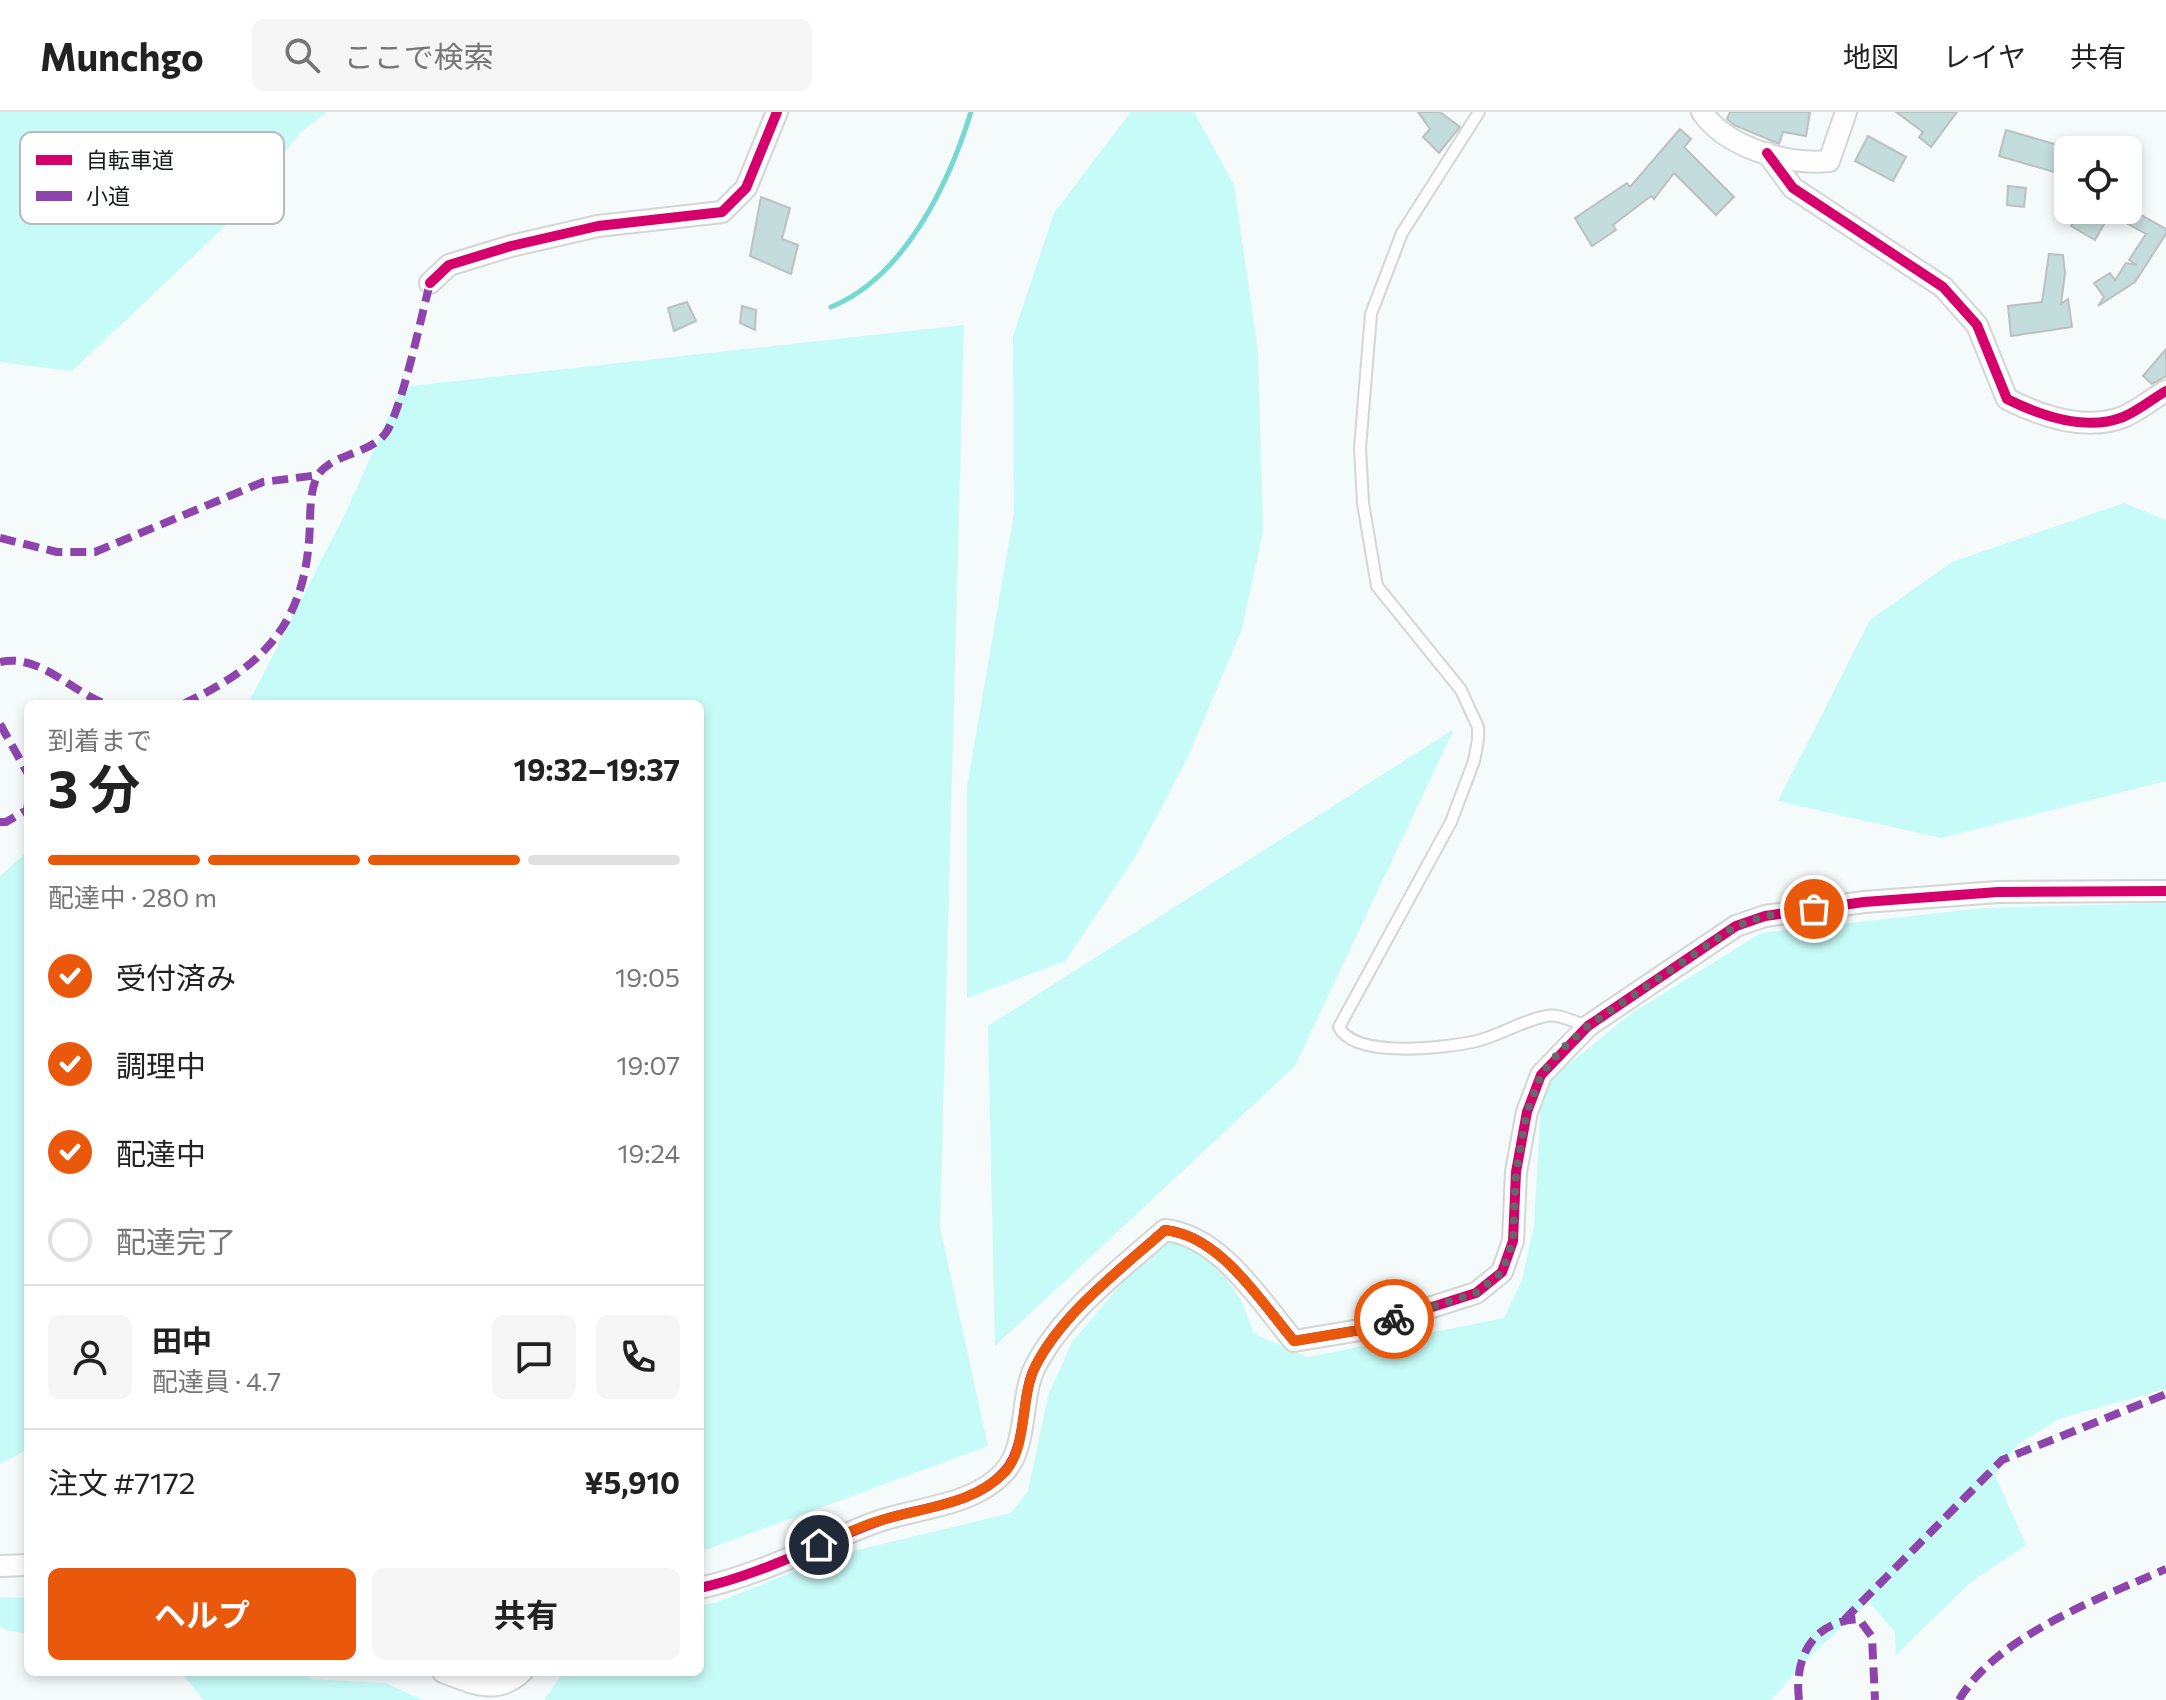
<!DOCTYPE html>
<html lang="ja">
<meta charset="utf-8">
<style>
:root{--surface:#fff;--page:#f6f6f6;--text:#222;--muted:#767676;--line:#e0e0e0;--accent:#ea580c}
body{margin:0;font-family:Commissioner,"Noto Sans JP",sans-serif;background:var(--page);color:var(--text);height:100vh;display:flex;flex-direction:column;font-size:30px;white-space:nowrap}
*{box-sizing:border-box;margin:0}
p{font-size:26px;color:var(--muted)}
.icon{flex:none;width:44px;height:44px;fill:none;stroke:currentColor;stroke-width:2;stroke-linecap:round;stroke-linejoin:round}
.map{position:relative;flex:1;overflow:hidden}
.drawer{position:absolute;left:24px;top:588px;width:680px;height:976px;display:flex;flex-direction:column;background:var(--surface);border-radius:12px;box-shadow:0 4px 12px #0003}
.drawer>*{flex:none}
.fabs{position:absolute;left:2054px;top:24px;display:grid;gap:16px}
.fabs a{display:grid;place-items:center;width:88px;height:88px;border-radius:12px;background:var(--surface);box-shadow:0 4px 12px #0003;font-size:40px}
.pin{position:absolute;display:grid;place-items:center;width:68px;height:68px;color:#fff;margin:-34px;border:4px solid #fff;border-radius:50%;box-shadow:0 2px 8px #0007}
.courier{position:absolute;display:grid;place-items:center;width:80px;height:80px;margin:-40px;border:6px solid #ea580c;border-radius:50%;background:#fff;color:#222;box-shadow:0 2px 10px #0007}
.head em{font-style:normal;font-weight:700}
.head div{display:flex;flex-direction:column-reverse}
.head{display:flex;align-items:center;justify-content:space-between;height:136px;padding:0 24px}
h1{font-size:52px;font-weight:700;line-height:60px}
.bar{display:grid;grid-template-columns:repeat(4,1fr);gap:12px 8px;align-content:center;height:96px;padding:0 24px}
.bar i{height:10px;border-radius:6px;background:var(--line)}
.bar .on{background:var(--accent)}
.bar p{grid-column:span 4}
.line{display:flex;align-items:center;gap:20px;padding:0 24px;border-top:2px solid var(--line)}
.line div{flex:1}
.round{display:grid;place-items:center;flex:none;width:84px;height:84px;border-radius:12px;background:var(--page)}
ol{padding:0 24px;list-style:none}
li{display:flex;align-items:center;gap:24px;height:88px}
li p{margin-inline-start:auto}
li .icon{padding:8px;border-radius:50%;background:var(--accent);color:#fff;stroke-width:4}
li:last-child{color:var(--muted)}
li i{width:44px;height:44px;border:4px solid var(--line);border-radius:50%}
.button{display:flex;gap:16px;margin-top:auto;padding:16px 24px}
.button a{flex:1;height:92px;border-radius:12px;background:var(--accent);color:#fff;font-size:32px;font-weight:700;line-height:92px;text-align:center}
.button a+a{background:var(--page);color:var(--text)}
header{display:flex;align-items:center;gap:48px;box-sizing:border-box;height:112px;padding:0 40px;background:var(--surface);border-bottom:2px solid var(--line)}
header strong{font-size:38px}
nav{display:flex;gap:44px;margin-inline-start:auto;font-size:28px}
.search{width:560px;height:72px;background:var(--page);display:flex;align-items:center;gap:20px;box-sizing:border-box;padding:0 28px;border-radius:12px;color:var(--muted);font-size:30px}
.map>svg:first-child{display:block}
.green{fill:#c7fbf7}
.lines{fill:none;stroke-linecap:round;stroke-linejoin:round}
.stream{stroke:#77d8d2;stroke-width:5}
.building{fill:#c2dddb;stroke:#bcc0c0;stroke-width:2}
.service-casing{stroke:#d2d6d6;stroke-width:14}
.minor-casing{stroke:#d2d6d6;stroke-width:24}
.service{stroke:#fefefe;stroke-width:10}
.minor{stroke:#fefefe;stroke-width:20}
.quiet{stroke:#8e44ad;stroke-width:8;stroke-dasharray:16 8;stroke-linecap:butt}
.cycleway-casing{stroke:#fff;stroke-width:15}
.cycleway{stroke:#d6006c;stroke-width:10}
.done{stroke:#656868;stroke-width:8;stroke-dasharray:0 14.4}
.route{stroke:#ea580c;stroke-width:10}
.key{fill:#fff;stroke:#b9baba;stroke-width:2}
.key-label{font-size:22px;fill:#171a1a}
</style>
<header>
<strong>Munchgo</strong>
<div class="search"><svg class="icon" aria-label="search" viewBox="0 0 24 24"><circle cx="10" cy="10" r="6"/><path d="M15 15l6 6"/></svg>ここで検索</div>
<nav><a>地図</a><a>レイヤ</a><a>共有</a></nav>
</header>
<div class="map">
<svg width="2166" height="1588" viewBox="0 0 2166 1588">
<rect width="100%" height="100%" fill="#f5fafa"/>
<path class="green" d="M0,0H327L301,20L221,118L72,259L0,250Z
M1131,0H1194L1234,73L1258,240L1263,420L1242,517L1187,647L1134,747L1065,849L967,886V674L1014,401L1013,224L1054,101Z
M964,213L940,1115L988,1334L700,1440V592H248L346,400L402,275Z
M2124,391L2166,408V669L1941,726L1778,689L1870,508L1952,450Z
M1454,617L1295,954L995,1234L988,914Z
M28,739V1337L0,1352V764Z
M2166,791V1277L2061,1306L2018,1332L1995,1363L2026,1433L1971,1470L1896,1543L1895,1520L1869,1490L1808,1546L1771,1588H544L564,1560H700V1493L715,1491L833,1444L1011,1401L1028,1379L1048,1284L1072,1230L1160,1126L1202,1130L1242,1190L1254,1222L1308,1245L1504,1206L1522,1168L1534,1114L1541,988L1555,963L1632,901L1761,821L1983,796Z
M0,1485L28,1486V1521L8,1519L0,1514Z
M181,1560H302L311,1567L386,1571L422,1588H203Z"/>
<g class="lines">
<path class="stream" d="M831,195C905,165 949,71 971,0"/>
</g>
<path class="building" d="M1418,0H1440L1460,15L1439,41L1423,25L1430,17Z
M1730,0H1810L1806,24L1783,20L1779,32L1734,13L1727,7Z
M1896,0H1957L1931,35L1919,25L1923,20Z
M1680,17L1691,27L1684,35L1734,85L1716,103L1674,61L1654,87L1651,84L1613,113L1616,118L1592,134L1575,106L1627,71L1630,75Z
M2006,18L2068,36V64L1999,44Z
M1868,24L1906,45L1893,69L1855,49Z
M2008,74L2026,76L2024,95L2007,93Z
M761,85L790,96L782,127L798,133L791,162L750,144Z
M2080,98L2104,112L2095,128L2071,114Z
M2103,98H2132L2166,117V122L2135,170L2098,194L2104,185L2094,171L2110,161L2115,168L2126,151L2137,153L2129,148L2146,122Z
M2049,142L2063,143L2065,161L2061,192L2068,187L2072,215L2011,224L2008,194L2042,190Z
M687,190L696,209L674,219L668,196Z
M742,194L756,198L755,218L740,211Z
M2166,237V264L2152,272L2143,264Z"/>
<g class="lines">
<defs>
<path id="service" d="M1479,0L1402,121L1371,202L1360,336L1363,391L1377,474L1461,578L1478,615V628L1474,649L1451,710L1339,915C1354,947 1446,936 1477,929C1501,923 1523,908 1547,904C1558,901 1576,911 1588,914"/>
<path id="minor" d="M1702,0C1727,36 1787,53 1829,49L1846,0
M1767,41L1793,76L1943,175L1977,213L2007,287C2041,304 2085,320 2123,305C2138,299 2152,287 2166,279
M430,171L449,153L511,134L598,114L722,100L746,76L777,0
M0,1454L28,1453
M700,1476C759,1463 814,1434 871,1412C913,1395 973,1396 1005,1359C1028,1333 1020,1285 1035,1255C1063,1200 1120,1158 1165,1118C1221,1124 1260,1189 1294,1229L1360,1218L1476,1181L1502,1160L1513,1129L1516,1060L1527,1000L1541,963L1588,914L1736,814L1765,804L1864,790L1998,780L2166,779
M443,1560C472,1571 496,1584 522,1560"/>
</defs>
<use href="#service" class="service-casing"/>
<use href="#minor" class="minor-casing"/>
<use href="#service" class="service"/>
<use href="#minor" class="minor"/>
<path class="quiet" d="M0,426L57,440H95L263,370L319,363
M0,550C39,541 72,580 106,592
M183,592C258,557 302,517 309,429C311,410 308,380 318,363C333,341 368,343 385,322C401,302 422,201 430,171
M0,612L28,662
M0,710H6L27,698L28,691
M1844,1508L2002,1348L2166,1282
M1799,1588C1794,1546 1812,1509 1859,1507L1872,1525L1875,1588
M1959,1588C1995,1525 2102,1485 2166,1457"/>
<defs>
<path id="cycleway" d="M1767,41L1793,76L1943,175L1977,213L2007,287C2041,304 2085,320 2123,305C2138,299 2152,287 2166,279
M430,171L449,153L511,134L598,114L722,100L746,76L777,0
M700,1476C759,1463 814,1434 871,1412C913,1395 973,1396 1005,1359C1028,1333 1020,1285 1035,1255C1063,1200 1120,1158 1165,1118C1221,1124 1260,1189 1294,1229L1360,1218L1476,1181L1502,1160L1513,1129L1516,1060L1527,1000L1541,963L1588,914L1736,814L1765,804L1864,790L1998,780L2166,779"/>
</defs>
<use href="#cycleway" class="cycleway-casing"/>
<use href="#cycleway" class="cycleway"/>
</g>
<g class="lines">
<path class="done" d="M1394,1207L1476,1181L1502,1160L1513,1129L1516,1060L1527,1000L1541,963L1561,938L1588,914L1736,814L1765,804L1814,797"/>
<path class="route" d="M819,1433C837,1426 856,1416 875,1410C917,1396 972,1394 1005,1360C1028,1335 1020,1285 1035,1255C1060,1203 1122,1156 1165,1118C1221,1124 1260,1189 1294,1229L1360,1218L1394,1207"/>
</g>
<rect x="20" y="20" width="264" height="92" rx="12" class="key"/>
<rect x="36" y="43" width="36" height="10" fill="#d6006c"/>
<rect x="36" y="79" width="36" height="10" fill="#8e44ad"/>
<g class="key-label">
<text x="86" y="56">自転車道</text>
<text x="86" y="92">小道</text>
</g>
</svg>
<div class="fabs">
<a><svg class="icon" aria-label="locate" viewBox="0 0 24 24"><circle cx="12" cy="12" r="6"/><path d="M12 2v4M12 18v4M2 12h4M18 12h4"/></svg></a>
</div>
<div class="pin" style="left:1814px;top:797px;background:#ea580c"><svg class="icon" aria-label="bag" viewBox="0 0 24 24"><path d="M5 8h14l-1 12H6zM9 8a3 3 0 0 1 6 0"/></svg></div>
<div class="pin" style="left:819px;top:1433px;background:#1f2937"><svg class="icon" aria-label="home" viewBox="0 0 24 24"><path d="M3 11l9-7 9 7M6 9v11h12V9"/></svg></div>
<div class="courier" style="left:1394px;top:1207px"><svg class="icon" aria-label="bike" viewBox="0 0 24 24"><circle cx="6" cy="16" r="4"/><circle cx="18" cy="16" r="4"/><path d="M6 16l4-8h5l3 8M10 8l3 8H6M13 5h3"/></svg></div>
<section class="drawer">
<div class="head"><div><h1>3 分</h1><p>到着まで</p></div><em>19:32–19:37</em></div>
<div class="bar"><i class="on"></i><i class="on"></i><i class="on"></i><i></i><p>配達中 · 280 m</p></div>
<ol>
<li><svg class="icon" aria-label="check" viewBox="0 0 24 24"><path d="M5 12l5 5 9-10"/></svg>受付済み<p>19:05</p></li>
<li><svg class="icon" aria-label="check" viewBox="0 0 24 24"><path d="M5 12l5 5 9-10"/></svg>調理中<p>19:07</p></li>
<li><svg class="icon" aria-label="check" viewBox="0 0 24 24"><path d="M5 12l5 5 9-10"/></svg>配達中<p>19:24</p></li>
<li><i></i>配達完了</li>
</ol>
<div class="line" style="height:144px"><a class="round"><svg class="icon" aria-label="person" viewBox="0 0 24 24"><circle cx="12" cy="8" r="4"/><path d="M4 21q1-7 8-7t8 7"/></svg></a><div><b>田中</b><p>配達員 · 4.7</p></div><a class="round"><svg class="icon" aria-label="chat" viewBox="0 0 24 24"><path d="M4 5h16v11H9l-5 4z"/></svg></a><a class="round"><svg class="icon" aria-label="phone" viewBox="0 0 24 24"><path d="M5 4h4l2 5-3 2q2 4 5 5l2-3 5 2v4C11 20 4 13 5 4z"/></svg></a></div>
<div class="line" style="height:104px"><div>注文 #7172</div><b>¥5,910</b></div>
<div class="button"><a>ヘルプ</a><a>共有</a></div>
</section>
</div>
